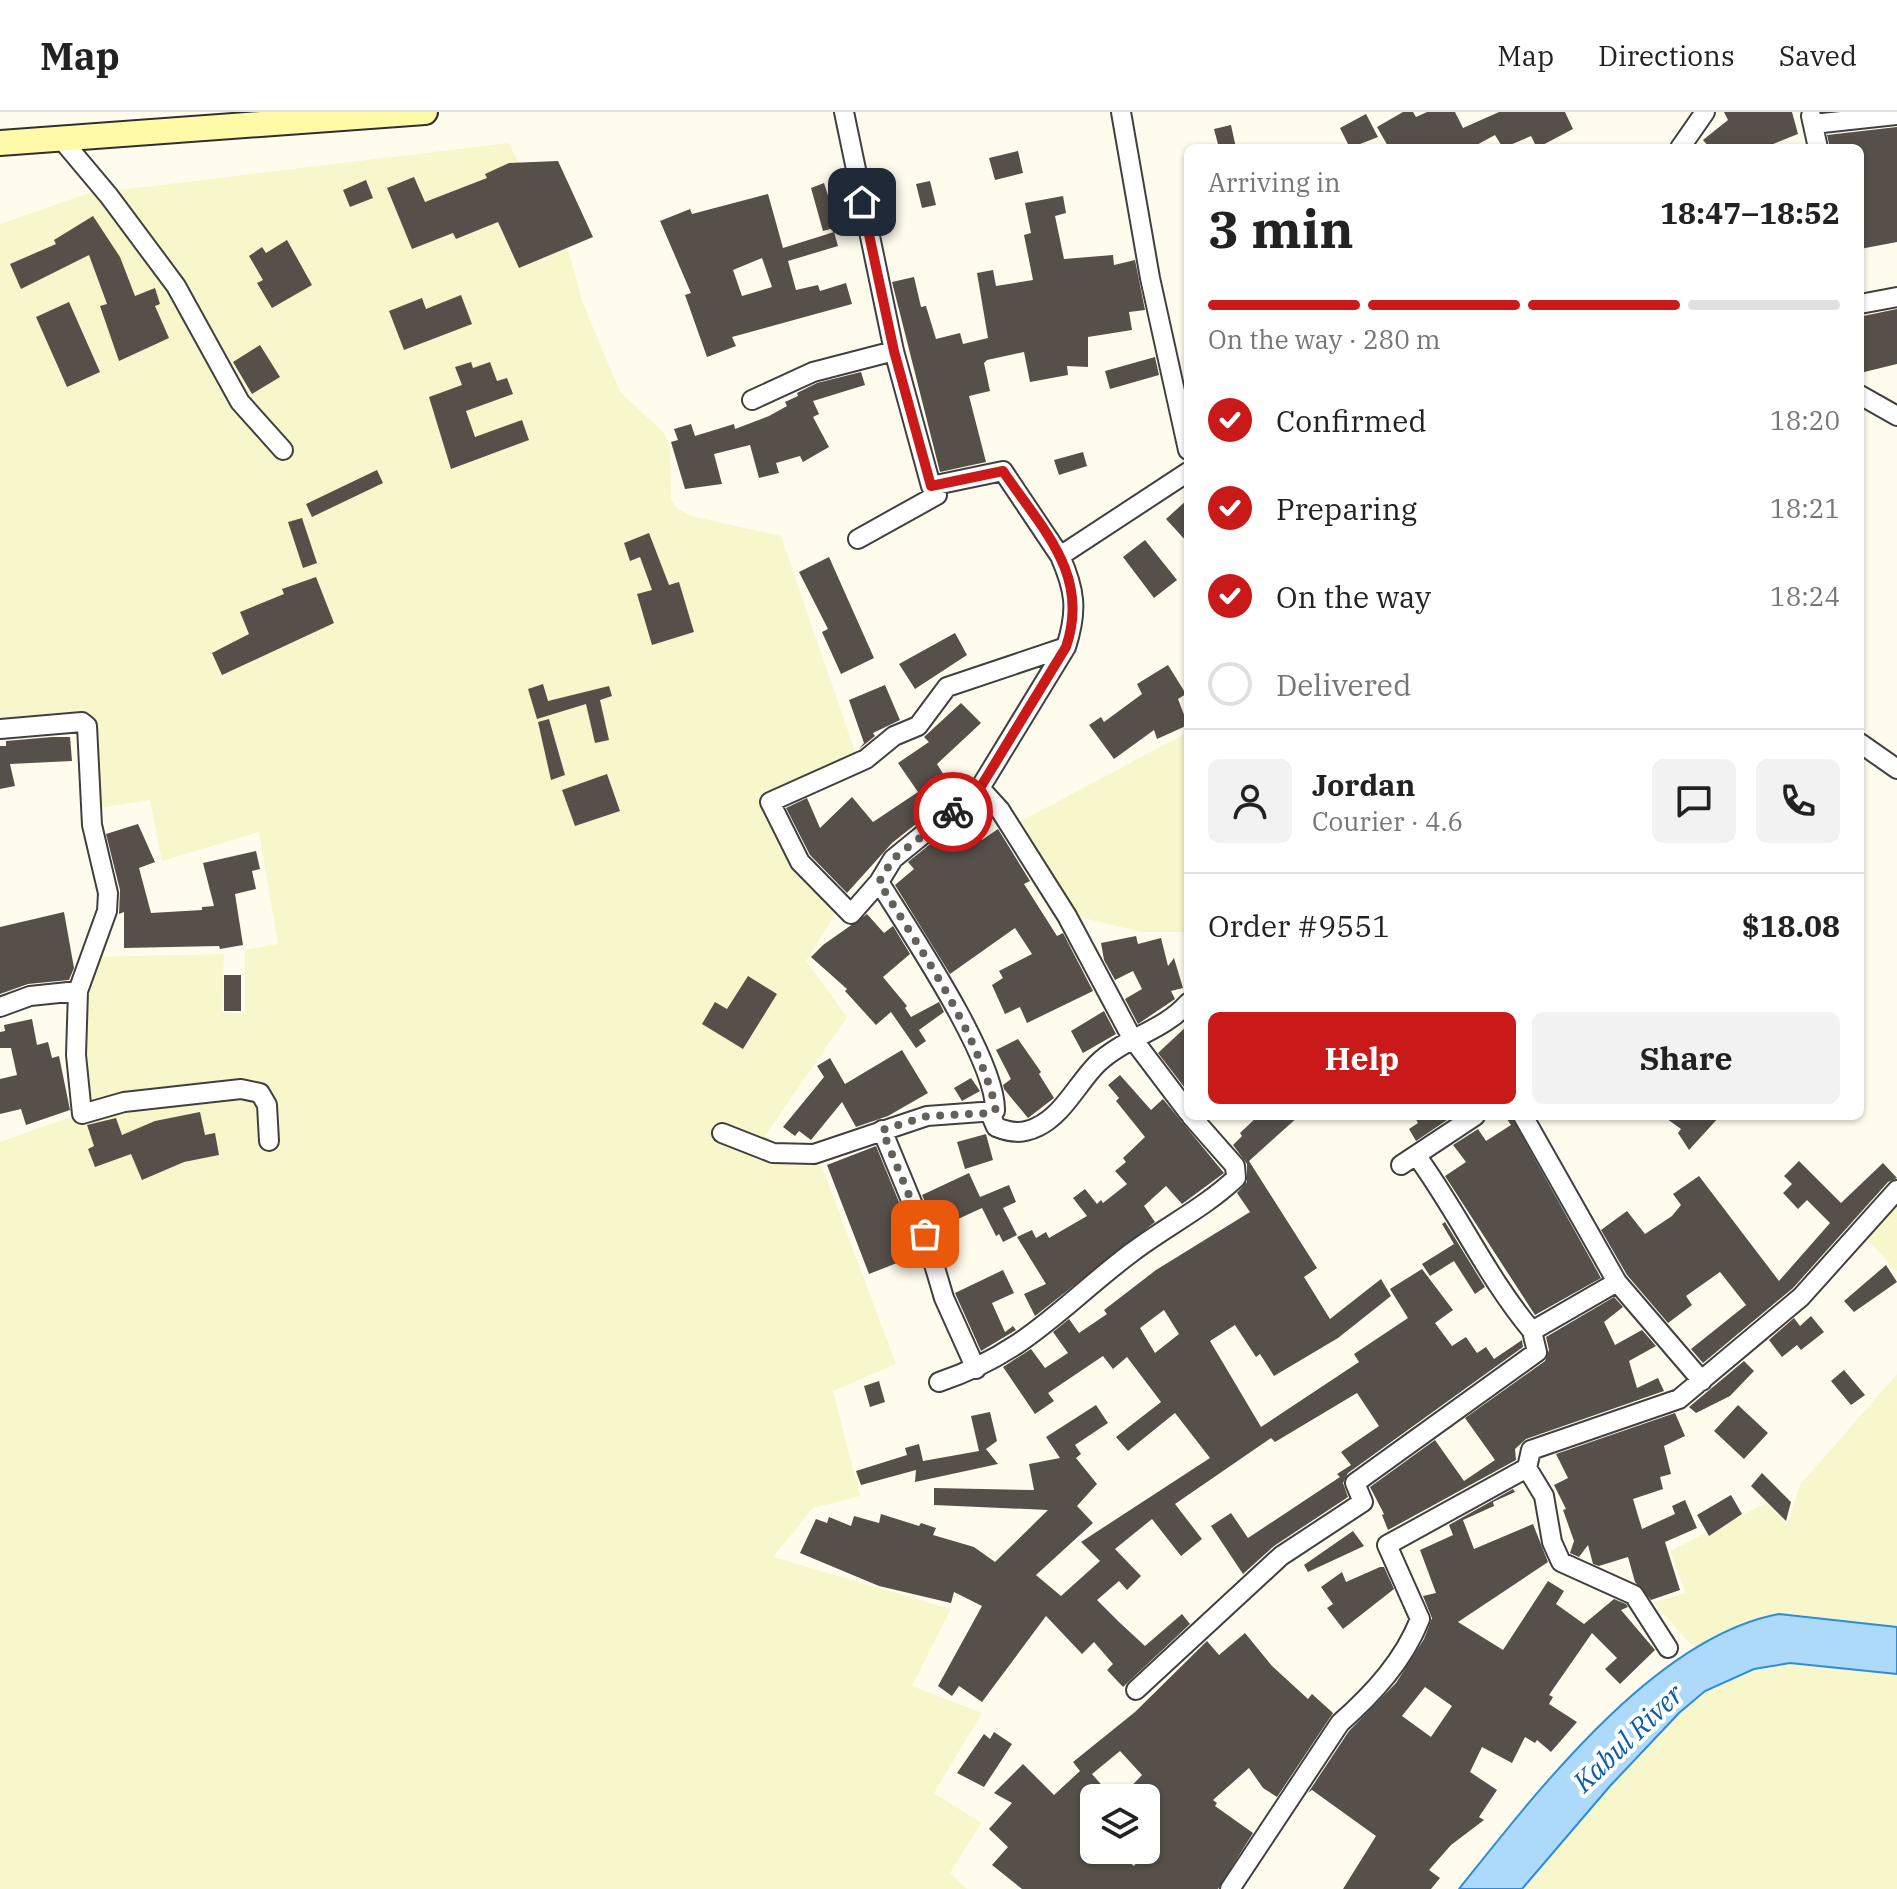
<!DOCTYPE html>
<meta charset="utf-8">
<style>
:root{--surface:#fff;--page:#f2f2f2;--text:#222;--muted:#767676;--line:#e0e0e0;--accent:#c91919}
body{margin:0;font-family:"IBM Plex Serif",serif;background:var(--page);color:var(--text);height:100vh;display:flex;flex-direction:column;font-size:30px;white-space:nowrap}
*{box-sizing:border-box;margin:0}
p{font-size:26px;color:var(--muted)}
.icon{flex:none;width:44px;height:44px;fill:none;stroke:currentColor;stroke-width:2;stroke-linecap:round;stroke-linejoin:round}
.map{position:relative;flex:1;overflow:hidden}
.panel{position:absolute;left:1184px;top:32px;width:680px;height:976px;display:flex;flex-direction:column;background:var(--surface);border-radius:12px;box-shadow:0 2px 6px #0004}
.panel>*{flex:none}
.buttons{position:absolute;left:1080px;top:1672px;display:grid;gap:16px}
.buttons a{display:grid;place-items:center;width:80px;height:80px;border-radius:12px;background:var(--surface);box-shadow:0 2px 6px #0004;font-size:40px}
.pin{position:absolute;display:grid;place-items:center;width:68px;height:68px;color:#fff;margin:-34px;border-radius:16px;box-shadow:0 4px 12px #0006}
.courier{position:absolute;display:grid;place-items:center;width:80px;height:80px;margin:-40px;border:6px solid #c91919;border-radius:50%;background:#fff;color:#222;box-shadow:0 2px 10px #0007}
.head em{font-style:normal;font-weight:800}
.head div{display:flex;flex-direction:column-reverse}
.head{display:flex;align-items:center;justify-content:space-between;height:136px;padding:0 24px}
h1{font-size:52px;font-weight:800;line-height:60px}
.bar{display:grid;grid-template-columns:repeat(4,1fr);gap:12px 8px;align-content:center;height:96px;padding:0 24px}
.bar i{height:10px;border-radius:6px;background:var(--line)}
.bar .active{background:var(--accent)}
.bar p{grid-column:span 4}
.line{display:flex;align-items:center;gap:20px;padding:0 24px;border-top:2px solid var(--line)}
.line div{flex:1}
.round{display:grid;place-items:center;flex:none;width:84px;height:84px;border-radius:12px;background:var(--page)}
ol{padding:0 24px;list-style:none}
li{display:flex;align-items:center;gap:24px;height:88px}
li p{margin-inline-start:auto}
li .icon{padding:8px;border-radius:50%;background:var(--accent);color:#fff;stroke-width:4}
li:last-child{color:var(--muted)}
li i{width:44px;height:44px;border:4px solid var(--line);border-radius:50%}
.action{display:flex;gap:16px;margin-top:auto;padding:16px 24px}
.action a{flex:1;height:92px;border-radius:12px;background:var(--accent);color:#fff;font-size:32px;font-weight:800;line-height:92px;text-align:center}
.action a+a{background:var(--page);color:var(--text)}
header{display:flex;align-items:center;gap:48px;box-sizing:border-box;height:112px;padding:0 40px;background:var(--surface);border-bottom:2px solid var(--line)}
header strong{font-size:38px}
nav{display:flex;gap:44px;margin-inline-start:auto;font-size:28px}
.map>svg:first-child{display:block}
.farmland{fill:#f8f6cb}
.water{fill:#addafb;stroke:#2d8cd9;stroke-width:2}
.building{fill:#574f49;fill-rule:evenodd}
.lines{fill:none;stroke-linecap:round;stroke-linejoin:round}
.street-casing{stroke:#404040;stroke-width:22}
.secondary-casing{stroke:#2f2f2f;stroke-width:28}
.street{stroke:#fff;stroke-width:18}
.secondary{stroke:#fffaa8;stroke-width:24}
.done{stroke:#62615b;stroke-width:8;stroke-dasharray:0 14.4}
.route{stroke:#c91919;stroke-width:10}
.labels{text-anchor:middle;stroke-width:8;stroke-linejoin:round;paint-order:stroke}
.water-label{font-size:28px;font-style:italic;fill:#0b5daa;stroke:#fff}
</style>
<header>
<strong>Map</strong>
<nav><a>Map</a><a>Directions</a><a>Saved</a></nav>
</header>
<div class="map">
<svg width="1897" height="1777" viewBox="0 0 1897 1777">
<rect width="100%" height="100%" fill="#fffced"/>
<path class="farmland" d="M508,31L568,137L582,189L620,280L664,321L670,337L671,387L677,396L691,404L781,424L861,657L772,689L837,799L806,849L847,905L765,1024L822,1055L896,1252L833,1279L860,1384L813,1396L773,1445L951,1497L912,1574L982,1601L934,1681L981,1711L950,1761L967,1777H0V1030L82,1001L88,845L224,842L222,900L245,902V838L278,832L259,720L162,749L150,688L92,697L87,614L0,617V112L86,82Z
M1188,620V820H1141L1071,803L1012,714Z
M1897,1079V1160L1863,1122Z
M1897,1262V1515L1792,1502L1720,1521L1694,1536L1653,1490L1686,1481L1670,1439L1766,1391L1787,1413L1800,1373Z
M1790,1551L1897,1562V1777H1522L1610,1674L1679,1601L1705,1579L1730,1566Z"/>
<path class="water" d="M1779,1502L1897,1515V1562L1790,1551L1754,1557L1705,1579L1679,1601L1610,1674L1522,1777H1459C1535,1682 1654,1525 1779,1502Z"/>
<path class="building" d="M1403,0H1413L1416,5L1427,0H1455L1463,16L1499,0H1565L1573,17L1537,36L1531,24L1503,36L1495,23L1471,36H1389L1377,15Z
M1724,0H1792L1798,22L1763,36H1710L1703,28L1728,8Z
M1366,2L1378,25L1350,36L1340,16Z
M1231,13L1236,36H1219L1214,17Z
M1897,15V130L1860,137V36H1830L1827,23Z
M1018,39L1023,61L995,68L989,46Z
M558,49L593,125L519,156L498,110L456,127L453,121L412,137L387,76L414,65L425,90L487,66L485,62L509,51Z
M366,68L373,86L350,95L343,78Z
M930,69L936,93L922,96L916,72Z
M824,71L838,115L823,119L811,76Z
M768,82L783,136L834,120L838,134L788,149L796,178L818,173L820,179L846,171L852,192L732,225L736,234L707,245L685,183L691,181L660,109L690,97L692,102ZM762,146L772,175L742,184L733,158Z
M1063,84L1066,101L1055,104L1064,147L1113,143L1114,153L1135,148L1145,198L1129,200L1132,218L1088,225V255L1067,254L1068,263L1030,270L1024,240L987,248L984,251L990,279L969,284L986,350L940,360L892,170L914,165L921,195L926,194L936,227L960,221L963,232L988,226L977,161L993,158L996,174L1033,168L1024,123L1031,121L1025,91Z
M93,104L120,145L135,184L155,176L160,192L155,194L169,226L119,249L100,194L107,192L89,143L21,177L10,152L56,132L54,128Z
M287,128L312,173L272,196L257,171L263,168L249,144L262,135L266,141Z
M461,183L472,212L404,238L389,199L422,186L426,197Z
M69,190L100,260L67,275L36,205Z
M1897,197V252L1860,261L1863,204Z
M260,233L280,265L252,282L233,250Z
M1155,245L1159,263L1110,277L1105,259Z
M471,250L473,256L490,250L497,269L507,266L513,282L466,299L475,325L522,308L529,328L451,357L429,285L462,273L455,255Z
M861,260L865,273L813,289L819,302L813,305L829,335L803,350L800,344L776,351L779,361L759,366L750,333L714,342L722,372L685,377L671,330L678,328L674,317L691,312L695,324L734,312L735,317L769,304L787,294L785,290L798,284L797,281L817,271Z
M1083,340L1087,354L1059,363L1054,348Z
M377,358L383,371L312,405L306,392Z
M1188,387V431L1166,407Z
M302,406L317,451L303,456L288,410Z
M649,421L669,473L679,470L694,520L652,533L637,482L652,478L640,445L630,449L624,431Z
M1145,428L1177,468L1154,486L1123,445Z
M829,445L874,546L841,562L822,520L828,517L799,460Z
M316,465L334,511L222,563L212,541L249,522L240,500L284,482L282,477Z
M955,521L967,543L915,577L899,552Z
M1168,553L1186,582L1178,587L1188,613L1157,627L1154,618L1114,647L1089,613L1101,605L1104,610L1142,582L1137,572Z
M543,572L548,589L609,574L612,584L600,588L609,628L595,631L586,592L537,607L528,577Z
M885,573L900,608L873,621L875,624L859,637L864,631L849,588Z
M961,591L981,611L937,652L955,681L892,731L847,781L810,743L786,696L807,686L820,716L852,685L873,710L918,680L898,651L929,630L924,625Z
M549,607L565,663L551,668L538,610Z
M52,625H70L72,649L10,652L15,674L0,677V634H6V629Z
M607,662L620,699L575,714L562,678Z
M966,703L982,728L998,717L1030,769L1024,772L1057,824L1063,821L1093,879L1027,911L1020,895L1005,902L992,873L1003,866L999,859L1032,842L1015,816L950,862L895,773L914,757L908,750Z
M138,712L155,750L139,756L151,801L202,798V795L214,794L203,751L256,739L260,757L252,759L256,777L235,782L243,833L220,837L219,834L124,836V800L119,802L120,778L106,722Z
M64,800L74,856L69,868L28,872L0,882V815Z
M867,802L884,821L893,814L910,842L883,865L907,894L905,896L911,905L939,890L944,900L919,918L926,929L916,936L891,900L876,913L845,879L847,877L811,845L823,833Z
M1136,824L1138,832L1161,826L1168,854L1174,846L1183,876L1171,879L1175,887L1138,912L1125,887L1142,877L1133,859L1115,868L1104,848L1101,831Z
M224,863H241V899H224Z
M748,864L777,882L743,937L702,912L715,890L727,897Z
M1104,899L1116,922L1083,941L1071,919Z
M32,907L37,933L48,930L52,946L59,944L70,998L26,1013L21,997L0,1002V967L17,963L11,936H0V920L5,919L4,913Z
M1188,913V980L1158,941Z
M1018,927L1041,960L1039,962L1054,986L1028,1006L1004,977L1003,973L1011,967L996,938Z
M902,938L928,981L888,1004L856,1015L842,990L811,1028L799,1019L795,1024L783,1015L824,965L817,954L830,946L845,972Z
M1120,963L1151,998L1163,987L1224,1061L1182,1092L1166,1074L1144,1094L1155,1110L1035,1204L1024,1182L1046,1172L1017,1125L1032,1118L1036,1126L1046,1120L1049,1126L1087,1104L1073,1086L1085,1077L1097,1092L1101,1088L1103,1091L1127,1072L1115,1059L1126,1050L1123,1046L1145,1025L1116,989L1119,986L1108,973Z
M971,966L980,979L962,989L954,976Z
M200,1000L205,1023L215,1021L219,1043L184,1050L142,1068L131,1042L95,1055L88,1037L94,1034L87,1013L116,1006L122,1023L155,1009Z
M1258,1004H1299L1249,1049L1317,1156L1304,1165L1330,1207L1381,1167L1391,1184L1338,1226L1274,1264L1260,1242L1256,1245L1235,1213L1210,1229L1261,1315L1359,1250L1354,1242L1408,1206L1390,1177L1422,1157L1453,1198L1435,1211L1452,1234L1466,1225L1477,1241L1486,1235L1494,1247L1522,1228L1523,1235L1348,1361L1343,1371L1348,1385L1274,1434L1243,1462L1211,1414L1231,1401L1248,1426L1340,1365L1337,1362L1351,1353L1341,1340L1379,1314L1357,1281L1275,1330L1271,1326L1175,1392L1202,1427L1181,1444L1152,1407L1115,1437L1141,1464L1127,1478L1119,1469L1097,1488L1119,1510L1145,1534L1182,1502L1190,1512L1123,1575L1107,1558L1113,1552L1094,1530L1082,1542L1046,1504L982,1590L959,1574L952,1584L938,1574L982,1494L954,1480L951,1491L879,1474L800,1441L816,1407L827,1411L829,1405L851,1414L854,1404L879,1411L881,1402L919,1414L921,1411L936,1416L933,1423L974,1435L995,1450L1048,1398L934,1393V1376L1034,1378L1029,1352L1060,1346L1046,1325L1096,1293L1108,1311L1075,1333L1081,1342L1076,1346L1097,1372L1077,1394L1093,1411L1036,1463L1061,1484L1100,1449L1081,1430L1210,1346L1175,1301L1128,1339L1116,1325L1161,1290L1127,1245L1113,1257L1103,1244L1048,1281L1054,1289L1035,1302L1003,1255L1031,1237L1045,1256L1068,1241L1053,1220L1069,1207L1079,1221L1107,1202L1104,1198L1156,1158L1250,1100L1237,1081L1247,1070V1052L1233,1033L1242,1024L1240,1021ZM1164,1198L1179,1222L1155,1241L1140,1216Z
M1414,1004H1453L1416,1029L1409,1017L1418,1011Z
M1505,1004H1511L1601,1166L1535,1203L1445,1064L1466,1050L1453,1033L1478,1017L1486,1029L1511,1013Z
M1663,1004H1720L1689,1038L1678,1021L1681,1017Z
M986,1022L993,1048L965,1057L957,1030Z
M876,1034L915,1129L896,1135L902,1149L869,1162L827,1053Z
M1799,1049L1841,1091L1883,1051L1897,1066L1888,1070L1793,1176L1703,1251L1691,1237L1746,1193L1720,1160L1686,1184L1692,1193L1668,1211L1627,1163L1601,1118L1627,1099L1645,1122L1672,1104L1681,1093L1673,1082L1699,1064L1779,1169L1830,1111L1807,1088L1798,1097L1783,1081L1792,1072L1784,1064Z
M969,1061L980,1085L1009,1073L1016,1090L1003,1096L1017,1123L1003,1130L999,1122L996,1124L982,1096L945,1113L936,1093L928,1097L922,1083Z
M1445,1110L1485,1175L1475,1182L1454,1149L1430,1164L1422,1152L1454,1132L1442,1112Z
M1886,1153L1897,1170L1854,1200L1844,1189Z
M1003,1158L1014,1181L992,1191L1005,1220L1013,1214L1016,1218L981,1239L955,1181Z
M1614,1185L1623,1195L1604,1210L1615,1233L1642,1218L1656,1234L1629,1249L1637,1276L1658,1266L1664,1279L1526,1327L1515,1337L1516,1348L1388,1418L1382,1403L1384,1402L1370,1375L1435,1328L1464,1369L1495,1348L1465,1306L1545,1249L1549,1238L1546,1225Z
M1811,1204L1824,1220L1801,1238L1797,1233L1782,1245L1769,1228L1794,1206L1800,1214Z
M1744,1249L1754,1259L1730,1284L1696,1301L1689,1295Z
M1844,1258L1865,1283L1851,1293L1831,1269Z
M879,1269L885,1290L870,1295L864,1274Z
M1738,1293L1768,1321L1744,1347L1714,1319Z
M990,1300L997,1329L986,1337L998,1352L915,1370L916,1358L861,1373L856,1359L907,1343L905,1336L919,1332L923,1349L979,1339L971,1304Z
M1675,1301L1685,1324L1664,1334L1671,1362L1660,1365L1663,1377L1633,1387L1642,1417L1675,1402L1672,1394L1685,1388L1697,1416L1665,1430L1680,1478L1651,1488L1635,1470L1628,1445L1599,1454L1593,1452L1588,1433L1579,1445L1570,1441L1574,1429L1563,1398L1566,1397L1554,1373L1568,1366L1556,1342Z
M1762,1361L1791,1390L1786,1409L1751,1374Z
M1513,1377L1515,1380L1493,1390L1494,1394L1463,1408L1474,1437L1533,1412L1548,1450L1458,1510L1503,1538L1548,1469L1564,1479L1556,1492L1584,1512L1614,1487L1626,1492L1628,1495L1621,1498L1655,1538L1620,1572L1605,1557L1617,1546L1592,1521L1549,1583L1553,1585L1549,1592L1577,1610L1551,1640L1537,1628L1535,1631L1525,1625L1512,1651L1482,1635L1470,1660L1497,1678L1479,1705L1484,1708L1451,1733L1429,1758L1440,1766L1431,1777H1343L1376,1724L1312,1678L1308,1681L1349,1619L1396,1571L1424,1527L1432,1506L1423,1484L1436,1481L1420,1438L1453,1423L1449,1413ZM1425,1575L1452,1594L1431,1625L1402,1604Z
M1731,1383L1742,1402L1709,1424L1697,1403Z
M1353,1419L1364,1434L1308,1460L1304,1453Z
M1380,1455H1384L1394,1477L1343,1517L1327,1496L1333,1492L1321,1475L1342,1460L1346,1470Z
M1245,1521L1272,1554L1308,1587L1312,1582L1333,1601L1277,1685L1263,1676L1249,1656L1213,1688L1217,1691L1215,1694L1253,1721L1218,1777H1022L992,1753L1008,1735L989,1717L1012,1691L994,1681L1023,1652L1054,1683L1080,1659L1073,1650L1135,1600L1207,1529L1219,1543ZM1120,1639L1142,1663L1120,1686H1146V1739L1134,1754L1113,1738H1094V1716L1082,1704L1094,1694V1686H1113L1092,1662Z
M994,1620L1012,1632L984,1675L957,1661L984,1622L990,1627Z"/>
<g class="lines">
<defs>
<path id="street" d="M844,0L894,239L931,374L937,383L858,427
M1121,0L1150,166L1188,338
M1811,4L1818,36
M1813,12L1897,3
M62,28L109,84L176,174L240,290L283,338
M1680,36L1705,0
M1860,192L1897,185
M1860,283L1897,304
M752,288L813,260L894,239
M931,374L1003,359L1060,444
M0,617L82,610L87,614L92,713L108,781L107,799L78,879L76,943L82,1002L124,990L241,977L260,981L267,993L269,1029
M1860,631L1897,657
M980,676L1000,698L1067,804L1132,926L1188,1000
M879,770L851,802L800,750L770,690L866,647L894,624L918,614L947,575L1066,535
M0,895L30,884L78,879
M990,1001L996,1015C1011,1021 1023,1022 1037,1015C1063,1003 1078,971 1097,952C1125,925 1162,920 1188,891
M1523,1004L1617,1170
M882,1018L925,1122L944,1186L976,1257
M722,1021L773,1041L814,1042L927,1004L995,999C997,948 908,817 879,770L893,747L980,676L1066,535C1078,498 1075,478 1060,444L1188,360
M1416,1043C1458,1100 1486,1164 1532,1219
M1401,1053L1475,1004
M939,1270C1026,1241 1061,1194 1131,1141C1165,1115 1204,1096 1236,1066L1235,1054L1191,1004
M1527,1356L1544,1384L1552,1430L1561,1450L1634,1483L1668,1536
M1136,1578L1281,1444L1363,1390L1355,1371L1537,1240L1532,1219L1617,1170L1702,1269
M1230,1777L1340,1611C1374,1581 1404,1548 1420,1507L1387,1433L1527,1356L1531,1338L1679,1287L1801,1185L1897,1078"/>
<path id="secondary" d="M0,31L425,0"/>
</defs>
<use href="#street" class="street-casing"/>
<use href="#secondary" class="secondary-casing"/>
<use href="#street" class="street"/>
<use href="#secondary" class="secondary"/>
</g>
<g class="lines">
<path class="done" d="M925,1122L882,1018L927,1004L993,1001L996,996C974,914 923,842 879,770L893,747L953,700"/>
<path class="route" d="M862,90L894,239L931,374L1003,359C1041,416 1091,462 1066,535L980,676L953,700"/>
</g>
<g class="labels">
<g class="water-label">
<text transform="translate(1628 1626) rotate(-44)" y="10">Kabul River</text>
</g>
</g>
</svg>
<div class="buttons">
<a><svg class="icon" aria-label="layers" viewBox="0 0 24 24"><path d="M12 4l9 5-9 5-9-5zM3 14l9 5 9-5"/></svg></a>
</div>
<div class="pin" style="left:925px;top:1122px;background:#ea580c"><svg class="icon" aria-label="bag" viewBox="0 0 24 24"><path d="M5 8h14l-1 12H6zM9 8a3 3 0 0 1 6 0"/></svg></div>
<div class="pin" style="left:862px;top:90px;background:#1f2937"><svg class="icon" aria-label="home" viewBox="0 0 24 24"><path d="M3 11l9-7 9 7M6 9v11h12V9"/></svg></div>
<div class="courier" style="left:953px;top:700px"><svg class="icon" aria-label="bike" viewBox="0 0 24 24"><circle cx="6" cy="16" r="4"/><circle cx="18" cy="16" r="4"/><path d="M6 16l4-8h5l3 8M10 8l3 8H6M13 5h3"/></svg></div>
<section class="panel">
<div class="head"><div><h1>3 min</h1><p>Arriving in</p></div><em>18:47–18:52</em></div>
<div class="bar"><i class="active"></i><i class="active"></i><i class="active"></i><i></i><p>On the way · 280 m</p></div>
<ol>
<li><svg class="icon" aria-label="check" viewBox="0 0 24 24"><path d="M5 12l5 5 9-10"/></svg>Confirmed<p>18:20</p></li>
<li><svg class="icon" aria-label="check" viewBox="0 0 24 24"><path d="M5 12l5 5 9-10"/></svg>Preparing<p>18:21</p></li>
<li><svg class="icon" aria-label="check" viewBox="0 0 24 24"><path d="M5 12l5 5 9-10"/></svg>On the way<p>18:24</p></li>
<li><i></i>Delivered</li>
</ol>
<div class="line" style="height:144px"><a class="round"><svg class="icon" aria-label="person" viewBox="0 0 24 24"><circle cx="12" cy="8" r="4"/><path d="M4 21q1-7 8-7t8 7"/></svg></a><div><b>Jordan</b><p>Courier · 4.6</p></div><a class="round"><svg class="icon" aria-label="chat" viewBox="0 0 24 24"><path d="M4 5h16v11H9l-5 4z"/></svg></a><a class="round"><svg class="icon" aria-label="phone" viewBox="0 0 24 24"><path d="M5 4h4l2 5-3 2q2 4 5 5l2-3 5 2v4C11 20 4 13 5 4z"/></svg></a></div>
<div class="line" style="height:104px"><div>Order #9551</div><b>$18.08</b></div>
<div class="action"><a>Help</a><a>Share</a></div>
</section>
</div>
